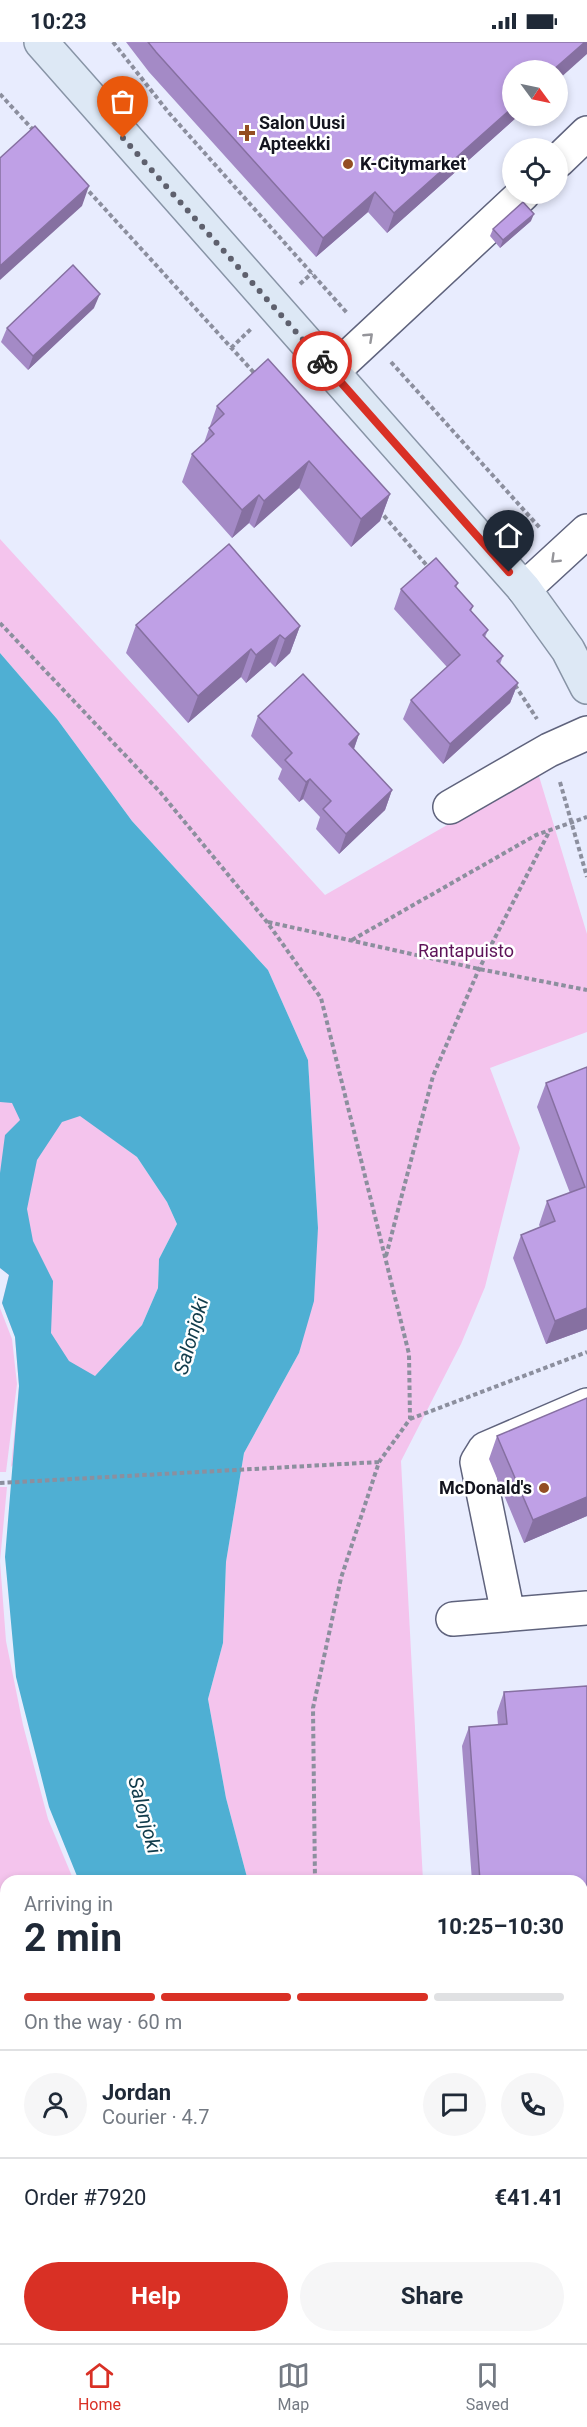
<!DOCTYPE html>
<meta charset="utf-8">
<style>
:root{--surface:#fff;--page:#f6f6f7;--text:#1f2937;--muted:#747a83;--line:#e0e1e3;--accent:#d93025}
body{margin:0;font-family:Roboto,sans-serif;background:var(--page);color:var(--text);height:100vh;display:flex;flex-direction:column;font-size:22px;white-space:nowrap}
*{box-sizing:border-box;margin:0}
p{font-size:20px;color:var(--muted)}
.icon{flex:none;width:33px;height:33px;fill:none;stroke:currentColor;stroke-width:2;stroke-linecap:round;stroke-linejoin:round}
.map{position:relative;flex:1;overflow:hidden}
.details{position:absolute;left:0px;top:1833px;width:588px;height:468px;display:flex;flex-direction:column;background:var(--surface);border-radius:18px 18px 0 0;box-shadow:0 3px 9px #0003}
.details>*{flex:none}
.needle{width:39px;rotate:123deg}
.tools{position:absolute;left:502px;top:18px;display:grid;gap:12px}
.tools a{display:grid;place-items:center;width:66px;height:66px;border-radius:50%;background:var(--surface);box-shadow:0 3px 9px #0003;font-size:30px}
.pin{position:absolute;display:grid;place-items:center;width:51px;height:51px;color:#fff;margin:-62px -26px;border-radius:50% 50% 50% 0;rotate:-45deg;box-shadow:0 0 6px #0007}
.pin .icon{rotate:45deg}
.courier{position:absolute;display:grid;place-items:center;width:60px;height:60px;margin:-30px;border:4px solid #d93025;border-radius:50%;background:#fff;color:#222;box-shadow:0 2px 8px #0007}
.headline em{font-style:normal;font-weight:700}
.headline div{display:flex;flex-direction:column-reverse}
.headline{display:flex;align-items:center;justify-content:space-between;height:102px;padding:0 24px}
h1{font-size:39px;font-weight:700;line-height:45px}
.bar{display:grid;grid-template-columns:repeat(4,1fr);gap:9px 6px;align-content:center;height:72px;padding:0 24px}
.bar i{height:8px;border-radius:4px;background:var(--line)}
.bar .selected{background:var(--accent)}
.bar p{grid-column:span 4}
.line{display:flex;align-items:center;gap:15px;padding:0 24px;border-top:2px solid var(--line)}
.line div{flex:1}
.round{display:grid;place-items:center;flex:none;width:63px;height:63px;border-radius:32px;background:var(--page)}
.primary-button{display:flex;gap:12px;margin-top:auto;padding:12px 24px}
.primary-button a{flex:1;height:69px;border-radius:36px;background:var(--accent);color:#fff;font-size:24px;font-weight:700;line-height:69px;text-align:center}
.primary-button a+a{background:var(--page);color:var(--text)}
.status{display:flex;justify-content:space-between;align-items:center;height:42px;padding:0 30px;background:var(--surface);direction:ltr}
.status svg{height:16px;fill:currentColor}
.dock{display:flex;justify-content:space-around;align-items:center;height:84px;border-top:2px solid var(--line);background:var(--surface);font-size:16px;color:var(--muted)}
.dock a{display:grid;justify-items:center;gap:3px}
.dock .selected{color:var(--accent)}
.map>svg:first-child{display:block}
.green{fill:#f4c4ed}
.water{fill:#4fafd3;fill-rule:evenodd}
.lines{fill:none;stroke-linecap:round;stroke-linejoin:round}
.minor-casing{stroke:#5f637d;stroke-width:36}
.major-casing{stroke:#8894a6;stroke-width:36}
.path{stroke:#8c8f9e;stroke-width:4;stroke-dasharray:4.5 3;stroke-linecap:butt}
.minor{stroke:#fff;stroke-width:33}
.major{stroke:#dde8f5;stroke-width:33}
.wall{fill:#a48ac6}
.shaded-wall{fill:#8670a1}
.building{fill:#bfa0e6;stroke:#8670a1;stroke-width:1.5}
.oneway{stroke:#95959a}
.done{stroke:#5e606d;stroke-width:6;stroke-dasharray:0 10.8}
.route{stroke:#d93025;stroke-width:8}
.poi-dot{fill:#934e23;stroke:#fff;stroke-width:2}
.labels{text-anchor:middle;stroke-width:5;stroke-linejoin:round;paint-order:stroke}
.poi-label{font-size:18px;font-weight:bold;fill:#13141f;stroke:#fff;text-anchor:start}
.park-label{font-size:18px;fill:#5d1358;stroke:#fff}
.water-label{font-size:20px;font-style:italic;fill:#113c4b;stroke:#fff}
</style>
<div class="status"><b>10:23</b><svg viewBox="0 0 49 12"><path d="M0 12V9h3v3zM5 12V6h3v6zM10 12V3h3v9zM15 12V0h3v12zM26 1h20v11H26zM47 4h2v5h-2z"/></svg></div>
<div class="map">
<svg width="587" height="2301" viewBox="0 0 587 2301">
<rect width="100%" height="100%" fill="#e8ecfe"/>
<path class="green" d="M0,497L325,853L538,731L587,892V990L490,1026L520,1106L485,1245L461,1302L401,1419L423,1839H248L226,1756L208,1657L223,1601L226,1520L244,1411L299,1311L318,1186L308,1018L268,928L132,779L57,677L0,611Z
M0,1032L80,1073L137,1115L167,1160L177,1182L159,1217L158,1246L142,1283L11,1425L19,1344L15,1295L2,1261L9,1233L0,1226Z
M0,1266L12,1297L17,1342L6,1430H0Z
M0,1445H7L0,1519L6,1599L23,1683L48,1777L74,1839H6V2295H188V2301H0Z
M309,2295H450V2301H310Z"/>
<path class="water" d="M0,611L57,677L132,779L268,928L308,1018L318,1186L314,1259L299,1311L244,1411L226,1520L223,1601L208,1657L226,1756L248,1839H79L49,1765L16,1635L5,1515L19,1344L15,1295L2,1261L9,1233L0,1226V1131L5,1093L20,1078L12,1061L0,1060ZM80,1074L137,1115L167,1160L177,1182L159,1217L158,1246L142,1283L95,1334L69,1319L51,1291L53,1239L33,1199L27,1167L37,1118L62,1080Z
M194,2295H309L310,2301H195Z"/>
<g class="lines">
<defs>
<path id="minor" d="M558,119L587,91
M332,330L523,152
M524,547L587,489
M450,765L549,708L587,691
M508,1572L477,1420L485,1407L587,1363
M453,1577L587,1566"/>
<path id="major" d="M41,0L524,547L568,608L587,645"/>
</defs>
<use href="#minor" class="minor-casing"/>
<use href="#major" class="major-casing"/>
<path class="path" d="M113,0L169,71L348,272
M0,52L35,90
M84,144L257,334
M300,242L312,231
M231,306L252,286
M391,320L540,486
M379,468L429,526
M0,581L160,750L267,880L321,956L409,1312L410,1377L379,1420L341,1536L313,1666L315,1839
M515,643L537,677
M560,740L587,835
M268,880L479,927L587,948
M352,898L536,793L587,775
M386,1214L433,1034L479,927L550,788
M410,1377L587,1310
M0,1441L379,1420
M0,1941L6,1963
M383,2295L384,2301
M60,2301L61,2295"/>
<use href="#minor" class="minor"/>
<use href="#major" class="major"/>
</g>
<path class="wall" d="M126,0H587L513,74H518L387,191L368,170L316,215L149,30Z
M531,179L500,206L490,194L493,187Z
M94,266L28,328L1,300L7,286Z
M217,364L390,452L380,479L351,505L299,446L254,486L249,481L232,496L182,440L192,412L204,401Z
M458,541L456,546L473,564L471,569L488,588L485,595L503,614L500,622L518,641L510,661L443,722L403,677L411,658L447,625L394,567L401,547Z
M136,583L300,584L290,611L275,625L270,620L246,641L241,635L188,681L126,611Z
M258,674L359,692L354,707L392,748L385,768L339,812L316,787L320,775L303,757L299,760L278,737L282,727L251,694Z
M587,1025V1287L546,1302L513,1216L521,1193L540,1185L539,1183L547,1159L570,1151L537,1065L546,1041Z
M587,1356V1474L524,1501L489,1417L497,1394Z
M587,1644V2176L582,2177V1839H472L462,1704L469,1685L498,1683L497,1670L504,1650Z"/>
<path class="shaded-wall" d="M585,0H587V12L558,38V28H553Z
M513,65V74H518L387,191L394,171Z
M89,144L82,164L0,238V224Z
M375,150L368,170L316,215L323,196Z
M534,172L531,179L500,206L503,198Z
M100,252L94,266L28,328L33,314Z
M309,419L299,446L254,486L264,459Z
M390,452L380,479L351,505L361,477Z
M259,453L249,481L232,496L242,468Z
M300,584L290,611L275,625L285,597Z
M280,593L270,620L246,641L256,613Z
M251,607L241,635L188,681L198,654Z
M518,641L510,661L443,722L450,702Z
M359,692L352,712L349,702Z
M310,737L303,757L299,760L306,740Z
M392,748L385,768L339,812L346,792Z
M587,1266V1287L546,1302L555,1279Z
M587,1455V1474L524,1501L533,1478Z
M582,2157H587V2176L582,2177Z"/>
<path class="building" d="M148,0H585L553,28H513V65L394,171L375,150L323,196L156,10Z
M35,84L89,144L0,224V116Z
M523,160L534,172L503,198L493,187Z
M73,223L100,252L33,314L7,286Z
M268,317L390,452L361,477L309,419L264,459L259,453L242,468L192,412L214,392L209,386L224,372L217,364Z
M229,502L300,584L285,597L280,593L256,613L251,607L198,654L136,583Z
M436,516L458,541L455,544L473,564L470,568L488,588L483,593L503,614L497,619L518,641L450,702L411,658L460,613L401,547Z
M303,632L359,692L349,702L392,748L346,792L323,767L331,759L310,737L306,740L285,718L292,711L258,674Z
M587,1025V1266L555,1279L521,1193L555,1179L547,1159L585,1145L546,1041Z
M587,1356V1455L533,1478L497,1394Z
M587,1644V2157H582V1839H480L469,1685L507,1682L504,1650Z"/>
<defs><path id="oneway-chevron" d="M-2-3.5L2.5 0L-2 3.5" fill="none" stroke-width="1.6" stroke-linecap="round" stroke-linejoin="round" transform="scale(1.5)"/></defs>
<g class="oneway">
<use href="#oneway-chevron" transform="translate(369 295) rotate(-43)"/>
<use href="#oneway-chevron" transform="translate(555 517) rotate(136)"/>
</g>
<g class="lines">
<path class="done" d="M123,96L322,319"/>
<path class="route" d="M322,319L509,530"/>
</g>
<g class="poi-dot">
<path d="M244 82h6v6h6v6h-6v6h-6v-6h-6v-6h6z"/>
<circle cx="348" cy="122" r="6"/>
<circle cx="544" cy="1446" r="6"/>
</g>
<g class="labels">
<g class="poi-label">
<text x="259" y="87">Salon Uusi<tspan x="259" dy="21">Apteekki</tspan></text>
<text x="360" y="128">K-Citymarket</text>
<text x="532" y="1452" text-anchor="end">McDonald's</text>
</g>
<g class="park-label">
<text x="466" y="915">Rantapuisto</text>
</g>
<g class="water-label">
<text transform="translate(191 1294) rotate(-74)" y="7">Salonjoki</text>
<text transform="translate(145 1773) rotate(75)" y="7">Salonjoki</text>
</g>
</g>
</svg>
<div class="tools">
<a><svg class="needle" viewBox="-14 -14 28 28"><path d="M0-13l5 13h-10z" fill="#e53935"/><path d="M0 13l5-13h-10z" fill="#747a83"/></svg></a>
<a><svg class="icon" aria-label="locate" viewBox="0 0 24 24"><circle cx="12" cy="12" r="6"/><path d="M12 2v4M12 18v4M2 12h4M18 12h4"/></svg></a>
</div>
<div class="pin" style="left:123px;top:96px;background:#ea580c"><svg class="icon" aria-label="bag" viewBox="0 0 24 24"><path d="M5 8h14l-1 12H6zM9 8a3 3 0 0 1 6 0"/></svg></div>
<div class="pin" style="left:509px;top:530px;background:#1f2937"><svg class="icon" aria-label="home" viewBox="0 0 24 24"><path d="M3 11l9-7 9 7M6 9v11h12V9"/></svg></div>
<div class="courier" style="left:322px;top:319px"><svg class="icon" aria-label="bike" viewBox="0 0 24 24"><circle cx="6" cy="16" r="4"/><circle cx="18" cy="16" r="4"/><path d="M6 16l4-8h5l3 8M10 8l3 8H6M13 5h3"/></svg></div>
<section class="details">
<div class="headline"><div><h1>2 min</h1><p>Arriving in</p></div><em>10:25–10:30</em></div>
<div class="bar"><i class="selected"></i><i class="selected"></i><i class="selected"></i><i></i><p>On the way · 60 m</p></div>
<div class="line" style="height:108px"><a class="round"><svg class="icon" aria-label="person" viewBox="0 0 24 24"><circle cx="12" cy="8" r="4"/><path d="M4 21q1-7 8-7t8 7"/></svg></a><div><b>Jordan</b><p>Courier · 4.7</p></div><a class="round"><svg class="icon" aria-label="chat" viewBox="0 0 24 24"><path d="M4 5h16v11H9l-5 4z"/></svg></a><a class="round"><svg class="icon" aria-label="phone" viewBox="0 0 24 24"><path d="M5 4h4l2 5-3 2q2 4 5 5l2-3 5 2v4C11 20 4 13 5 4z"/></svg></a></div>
<div class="line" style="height:78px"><div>Order #7920</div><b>€41.41</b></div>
<div class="primary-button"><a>Help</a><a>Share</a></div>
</section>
</div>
<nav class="dock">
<a class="selected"><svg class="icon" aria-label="home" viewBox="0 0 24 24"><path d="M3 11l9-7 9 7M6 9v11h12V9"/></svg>Home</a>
<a><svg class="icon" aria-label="map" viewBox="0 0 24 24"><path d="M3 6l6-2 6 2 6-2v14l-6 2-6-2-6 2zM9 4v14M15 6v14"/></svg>Map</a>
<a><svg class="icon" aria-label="saved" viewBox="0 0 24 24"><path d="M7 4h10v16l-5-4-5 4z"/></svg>Saved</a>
</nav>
